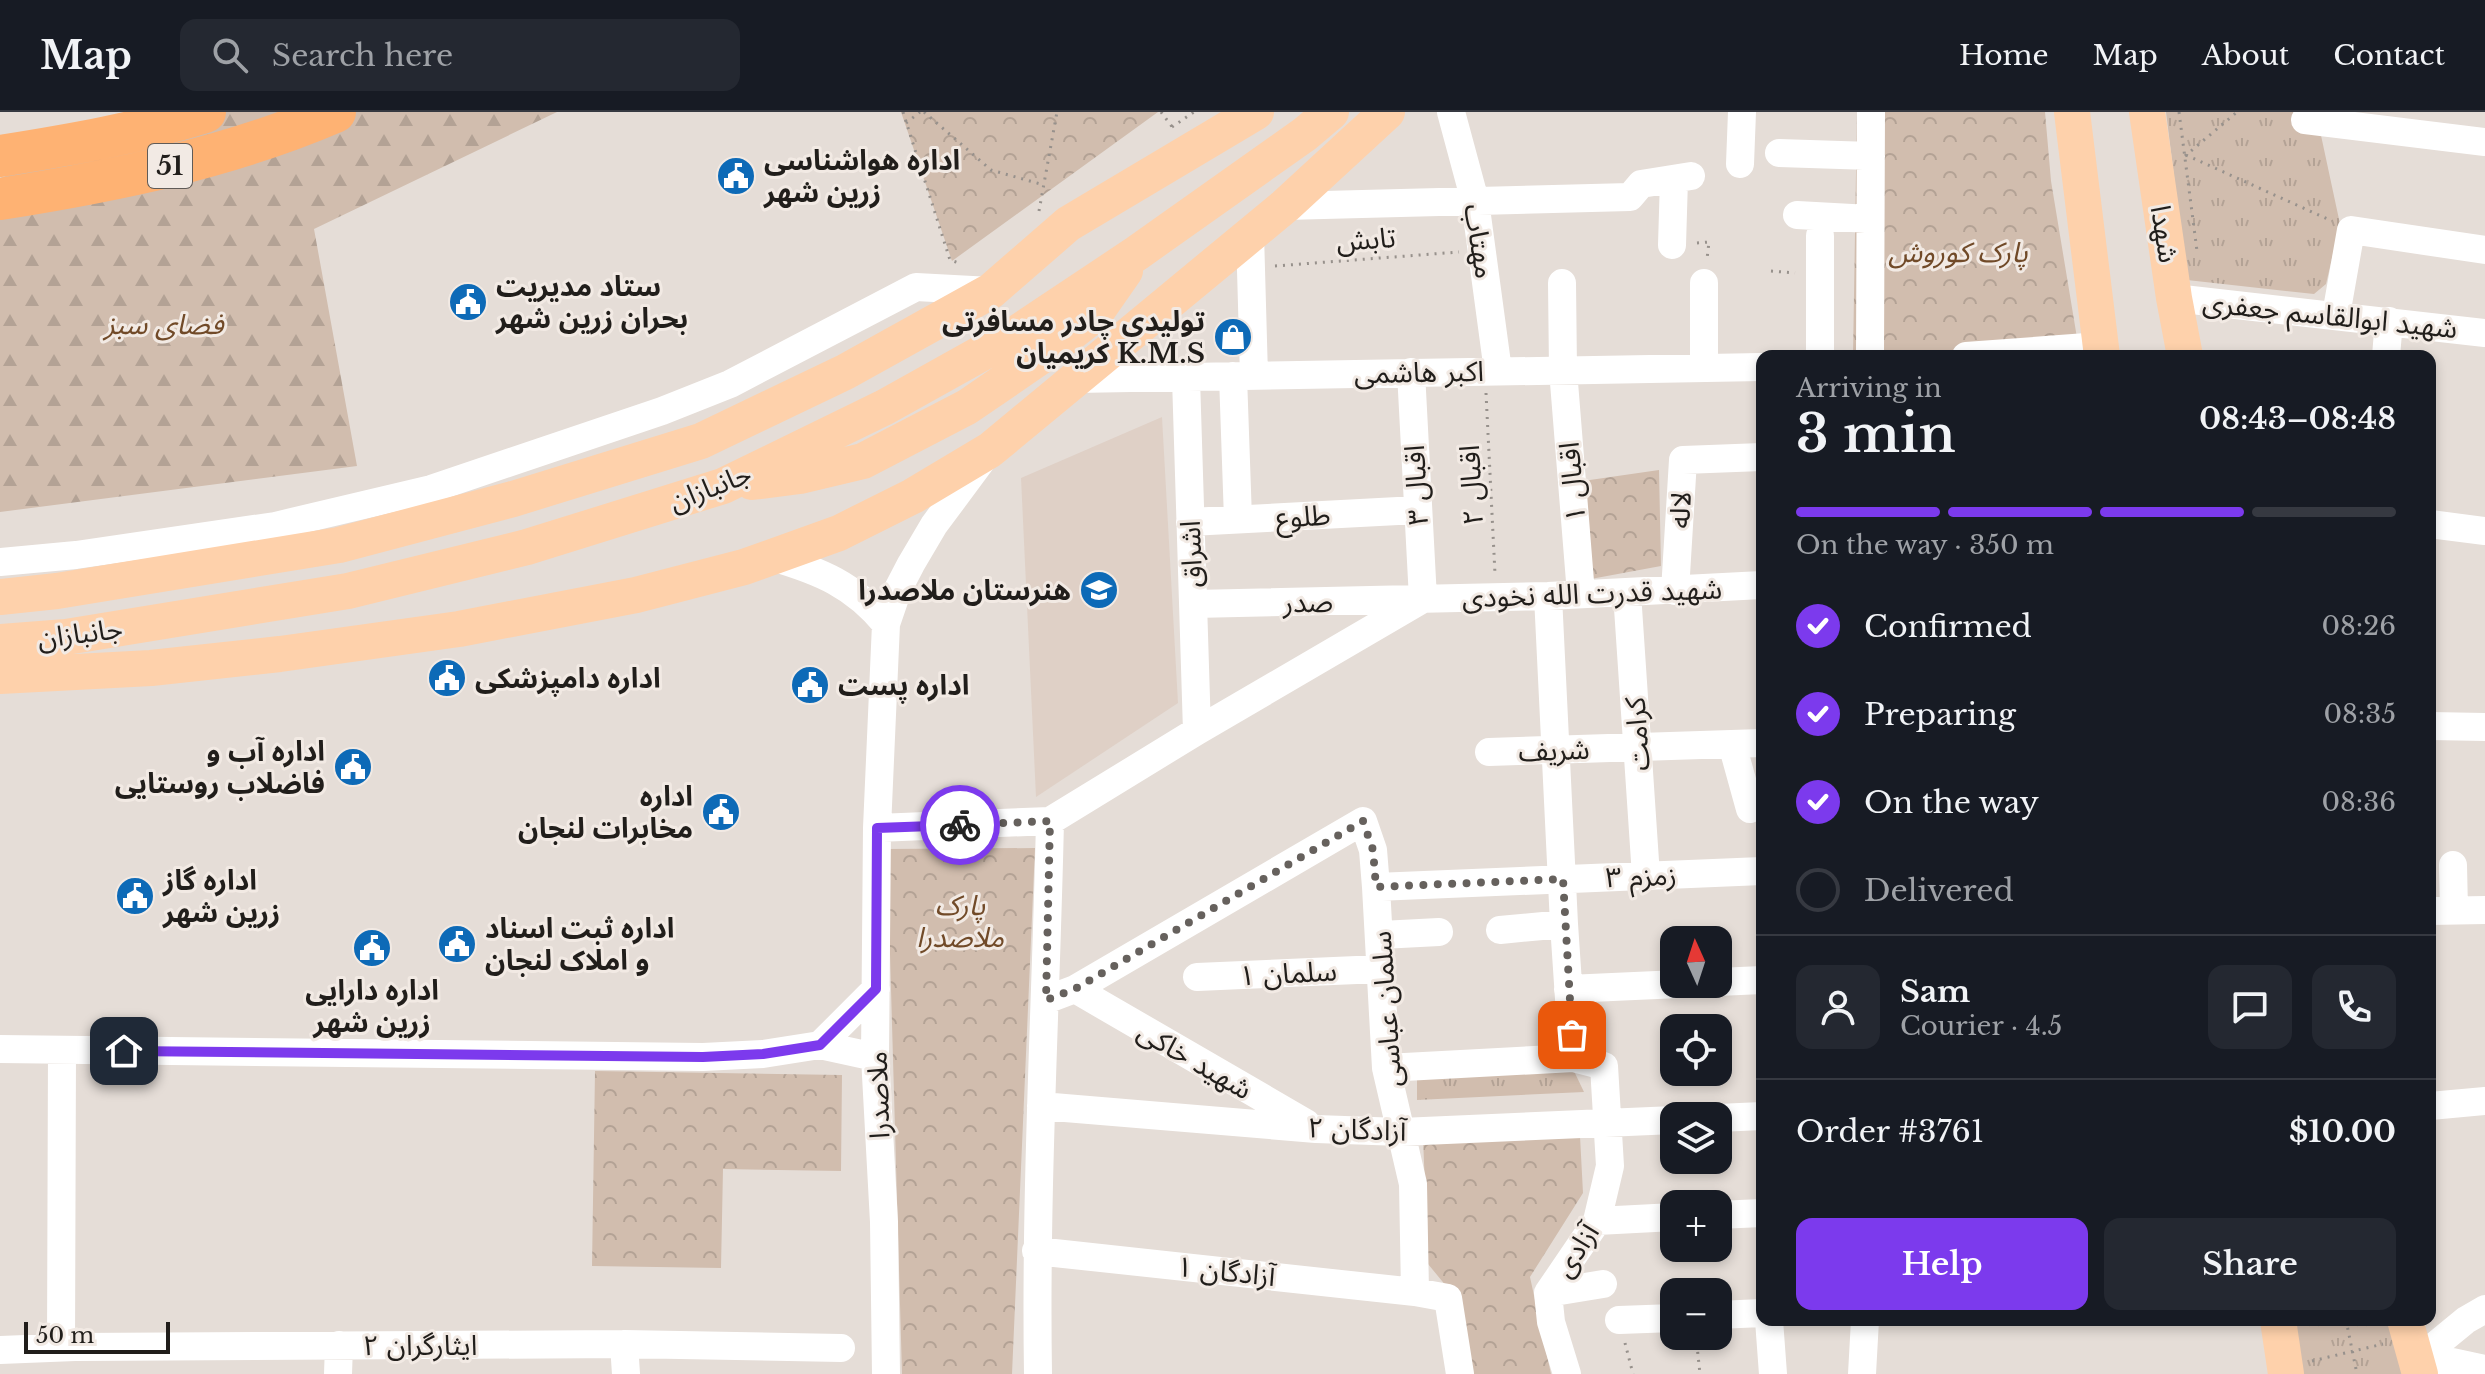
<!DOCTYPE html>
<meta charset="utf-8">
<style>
:root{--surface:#171b24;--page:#242831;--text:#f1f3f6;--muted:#9ea1a6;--line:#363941;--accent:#7c3aed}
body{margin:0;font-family:"Libre Baskerville","Noto Sans Arabic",serif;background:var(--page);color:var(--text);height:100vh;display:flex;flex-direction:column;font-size:30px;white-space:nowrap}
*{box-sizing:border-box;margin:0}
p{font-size:26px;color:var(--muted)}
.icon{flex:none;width:44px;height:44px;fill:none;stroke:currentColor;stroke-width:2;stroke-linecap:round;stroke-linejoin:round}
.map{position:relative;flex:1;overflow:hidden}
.drawer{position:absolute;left:1756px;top:238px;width:680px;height:976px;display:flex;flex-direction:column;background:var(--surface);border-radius:16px;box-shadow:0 4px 12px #0003}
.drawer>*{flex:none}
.needle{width:52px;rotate:357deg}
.fabs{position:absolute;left:1660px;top:814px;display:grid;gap:16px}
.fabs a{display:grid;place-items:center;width:72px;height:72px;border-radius:16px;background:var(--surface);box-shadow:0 4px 12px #0003;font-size:40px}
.scale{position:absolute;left:24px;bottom:20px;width:146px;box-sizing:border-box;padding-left:8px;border:4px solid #211e1b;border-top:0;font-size:22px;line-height:28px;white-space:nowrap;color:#211e1b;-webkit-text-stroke:6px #f2eae4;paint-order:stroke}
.pin{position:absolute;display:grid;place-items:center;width:68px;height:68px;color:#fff;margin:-34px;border-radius:16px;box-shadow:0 4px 12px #0006}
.courier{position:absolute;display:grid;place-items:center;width:80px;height:80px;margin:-40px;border:6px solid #7c3aed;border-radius:50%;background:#fff;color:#222;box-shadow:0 2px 10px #0007}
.head em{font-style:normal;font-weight:600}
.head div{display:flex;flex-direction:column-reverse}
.head{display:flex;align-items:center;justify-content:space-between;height:136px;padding:0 40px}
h1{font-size:52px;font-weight:600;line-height:60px}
.bar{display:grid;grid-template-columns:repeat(4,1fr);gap:12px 8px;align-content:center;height:96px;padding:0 40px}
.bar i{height:10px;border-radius:6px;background:var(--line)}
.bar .active{background:var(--accent)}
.bar p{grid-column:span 4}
.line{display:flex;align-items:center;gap:20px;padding:0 40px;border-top:2px solid var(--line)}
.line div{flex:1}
.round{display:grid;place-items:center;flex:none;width:84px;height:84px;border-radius:16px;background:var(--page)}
ol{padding:0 40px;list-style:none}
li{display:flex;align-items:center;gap:24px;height:88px}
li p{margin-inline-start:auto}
li .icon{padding:8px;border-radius:50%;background:var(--accent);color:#fff;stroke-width:4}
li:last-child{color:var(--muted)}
li i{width:44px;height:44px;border:4px solid var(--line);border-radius:50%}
.button{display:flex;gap:16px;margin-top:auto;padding:16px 40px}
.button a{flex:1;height:92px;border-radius:16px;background:var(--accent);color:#fff;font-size:32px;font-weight:600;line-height:92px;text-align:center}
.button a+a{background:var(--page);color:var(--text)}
header{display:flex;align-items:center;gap:48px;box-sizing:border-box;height:112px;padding:0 40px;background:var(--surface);border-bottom:2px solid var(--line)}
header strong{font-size:38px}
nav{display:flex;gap:44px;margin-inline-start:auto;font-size:28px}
.search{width:560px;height:72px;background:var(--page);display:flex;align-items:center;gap:20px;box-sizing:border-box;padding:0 28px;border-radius:16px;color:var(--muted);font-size:30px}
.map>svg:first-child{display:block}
.built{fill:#dfd0c6}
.grass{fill:url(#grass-tufts)}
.forest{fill:url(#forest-firs)}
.park{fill:url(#park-crowns)}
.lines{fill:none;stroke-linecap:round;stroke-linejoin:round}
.path{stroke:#97918c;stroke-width:3;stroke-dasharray:2 6;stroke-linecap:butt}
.minor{stroke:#fff;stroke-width:28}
.major{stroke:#fed1ab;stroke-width:36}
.highway{stroke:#feb273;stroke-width:42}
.done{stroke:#66615d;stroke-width:8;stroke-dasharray:0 14.4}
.route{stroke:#7c3aed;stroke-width:10}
.labels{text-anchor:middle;stroke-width:6;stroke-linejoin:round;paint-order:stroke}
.shield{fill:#f2eae4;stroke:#605b57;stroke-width:2}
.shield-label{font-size:26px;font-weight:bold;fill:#211e1b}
.poi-label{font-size:28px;font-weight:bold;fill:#211e1b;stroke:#f2eae4;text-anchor:start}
.street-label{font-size:28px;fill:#211e1b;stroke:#f2eae4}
.park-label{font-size:28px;font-style:italic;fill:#714a28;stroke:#f2eae4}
</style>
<header>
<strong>Map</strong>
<div class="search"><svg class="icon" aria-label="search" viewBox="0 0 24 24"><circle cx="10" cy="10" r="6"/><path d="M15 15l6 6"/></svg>Search here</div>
<nav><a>Home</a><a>Map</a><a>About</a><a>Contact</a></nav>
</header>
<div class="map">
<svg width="2485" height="1262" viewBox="0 0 2485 1262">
<defs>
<pattern id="grass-tufts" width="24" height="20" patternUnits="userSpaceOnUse" patternTransform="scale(2)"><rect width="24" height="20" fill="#d1bdae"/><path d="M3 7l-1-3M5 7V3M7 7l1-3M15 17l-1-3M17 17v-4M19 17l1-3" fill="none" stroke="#b3a295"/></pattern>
<pattern id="forest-firs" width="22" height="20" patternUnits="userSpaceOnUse" patternTransform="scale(2)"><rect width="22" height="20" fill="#d1bdae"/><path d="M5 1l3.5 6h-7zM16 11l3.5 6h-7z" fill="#b3a295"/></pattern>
<pattern id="park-crowns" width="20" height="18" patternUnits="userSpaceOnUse" patternTransform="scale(2)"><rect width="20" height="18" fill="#d1bdae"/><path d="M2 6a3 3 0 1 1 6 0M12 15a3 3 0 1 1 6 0" fill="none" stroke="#b3a295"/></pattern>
</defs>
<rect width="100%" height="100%" fill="#e5ddd7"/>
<path class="built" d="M1162,305L1178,591L1036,685L1021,366Z"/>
<path class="grass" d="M2166,0H2316L2340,112L2326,172L2314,182L2187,168Z
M1573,957L1584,980L1417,988V966Z
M2286,1208H2390L2404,1262H2294Z"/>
<path class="forest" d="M194,0H557L314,117L357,354L0,400V66Z"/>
<path class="park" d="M901,0H1158L952,149Z
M1857,0H2045L2051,69L2080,244H1853Z
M1659,358L1661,454L1580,469L1576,370Z
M1035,736L1012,1262H902L887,737Z
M595,959L842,963L841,1059L723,1057L721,1156L592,1154Z
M1580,1024L1583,1081L1530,1165L1551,1262H1467L1456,1186L1428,1152L1423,1025Z"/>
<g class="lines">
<path class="path" d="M903,0L950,148L962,152
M924,0L991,58L1044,73
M1161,0L1173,16
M2179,0L2197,139
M906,11L920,0
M1172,15L1194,0
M2186,43L2332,109
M2185,44L2237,0
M1039,99L1057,0
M1697,131L1709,130L1707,147
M1275,154L1459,140
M1771,159L1795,161
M1486,281L1495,462
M2346,1208L2357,1262
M1696,1224L1700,1262
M1625,1231L1633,1262
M2312,1249L2383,1232"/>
<path class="minor" d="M1451,0L1475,89L1498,259
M2305,8L2485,30
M1779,41L1871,44
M1740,52L1742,0
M1285,94L1630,85L1641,72L1691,64
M1797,103L1870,107
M1250,122L1254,264
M1820,124V244
M1672,133L1674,67
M1562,171L1563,258L1581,482
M2174,186L2485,221
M2336,203L2351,118L2485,138
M1870,244L1871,0
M1966,244L2100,234
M2386,244L2389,209
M1704,256V171
M1411,260L1423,487
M1233,264L1238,407
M1186,266L1197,619
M1075,267L1762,255
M1190,410L1417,398
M2430,412L2485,419
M772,445C820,459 854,473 886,512
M0,450L76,443L275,414L431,377L662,299L730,272L916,175L991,179
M1675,479L1683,348L1762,345
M1627,481L1646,764
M1548,484L1564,812L1573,946
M1194,492L1548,484L1762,473
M2430,614L2485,615
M1732,632L1750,697
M1489,640L1762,631
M877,716L1050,709L1197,619L1423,487
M2453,753L2454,798
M1376,775L1762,759
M2430,799L2485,798
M1500,818L1564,812
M1381,823L1439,820
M1197,865L1380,857
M1718,870L1762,868
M1075,877L1306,1011
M1568,877L1679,872
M1046,888L1075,877L1363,709L1373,738L1376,775L1386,956L1413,1072L1415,1180
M820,933L876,877
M0,937L703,945L763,942L820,933L875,945
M1386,956L1573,946L1604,954L1610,1054L1597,1109L1548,1181L1551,1210L1567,1262
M1041,994L1316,1017L1401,1020L1674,1008
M2430,994L2485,989
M1718,1006L1762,1004
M1718,1103L1762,1101
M1597,1109L1674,1105
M1036,1139L1415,1180L1448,1186L1460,1262
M1548,1181L1603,1172
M1718,1203L1762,1201
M1619,1208L1674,1206
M1769,1208L1773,1262
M624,1232L626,1262
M61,1235L62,938
M0,1238L75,1235L624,1232L841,1236
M2416,1249L2466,1208L2485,1197
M2416,1249L2452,1250L2485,1257
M338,1262L339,1233
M886,1262L884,1110L875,945L877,716L886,512L898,477L911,452L934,413L983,347
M1038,1262C1035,1077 1046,893 1050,709
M1862,1262L1865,1208"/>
<path class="major" d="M2072,0L2102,244
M2147,0L2174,186L2185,244
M752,370L800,364L863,349L967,295L1040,245L1095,202L1125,159
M0,485L57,479L339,433L513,387L701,329L845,260L991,179L1068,112L1256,0
M0,530L66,525L348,479L527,435L723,374L885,295L1014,223L1137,141L1305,22L1331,0
M0,564L151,556L280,542L459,517L636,483L744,455L839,421L913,384L990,338L1285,94L1387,0
M2278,1208L2286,1262
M2405,1208L2420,1262"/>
<path class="highway" d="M0,44C69,33 139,21 205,0
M0,87C114,69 228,46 335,0"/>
</g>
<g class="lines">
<path class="done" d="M960,713L1050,709L1046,888L1075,877L1363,709L1373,738L1376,775L1563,767L1572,923"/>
<path class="route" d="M124,939L703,945L763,942L820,933L876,877L877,716L960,713"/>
</g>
<defs>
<symbol id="civic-disc" viewBox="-11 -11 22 22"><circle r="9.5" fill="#0d6ab7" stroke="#f2eae4"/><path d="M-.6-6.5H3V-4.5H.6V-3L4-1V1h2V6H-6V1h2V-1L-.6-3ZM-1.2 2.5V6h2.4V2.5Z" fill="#fff"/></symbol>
<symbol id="shop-disc" viewBox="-11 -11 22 22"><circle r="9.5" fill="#0d6ab7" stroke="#f2eae4"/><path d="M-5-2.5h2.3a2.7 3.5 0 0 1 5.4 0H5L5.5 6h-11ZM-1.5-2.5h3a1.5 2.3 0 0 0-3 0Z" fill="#fff"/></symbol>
<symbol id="school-disc" viewBox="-11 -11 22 22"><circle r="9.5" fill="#0d6ab7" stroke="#f2eae4"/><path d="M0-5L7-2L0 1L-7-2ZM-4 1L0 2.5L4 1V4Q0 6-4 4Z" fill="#fff"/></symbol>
</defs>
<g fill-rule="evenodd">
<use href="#civic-disc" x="714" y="42" width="44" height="44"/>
<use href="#civic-disc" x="446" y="168" width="44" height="44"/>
<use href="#shop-disc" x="1211" y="203" width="44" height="44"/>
<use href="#school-disc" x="1077" y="456" width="44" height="44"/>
<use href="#civic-disc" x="425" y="544" width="44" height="44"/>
<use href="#civic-disc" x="788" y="551" width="44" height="44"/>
<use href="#civic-disc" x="331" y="633" width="44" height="44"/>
<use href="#civic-disc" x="699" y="678" width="44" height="44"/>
<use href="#civic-disc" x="113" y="762" width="44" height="44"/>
<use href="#civic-disc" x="435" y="810" width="44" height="44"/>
<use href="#civic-disc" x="350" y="814" width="44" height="44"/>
</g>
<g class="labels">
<rect class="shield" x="148" y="32" width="44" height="44" rx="6"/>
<g class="shield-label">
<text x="170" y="63">51</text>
</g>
<g class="poi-label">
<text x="764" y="58">اداره هواشناسی<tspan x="764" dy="32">زرین شهر</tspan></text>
<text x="496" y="184">ستاد مدیریت<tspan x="496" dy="32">بحران زرین شهر</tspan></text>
<text x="1205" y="219" text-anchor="end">تولیدی چادر مسافرتی<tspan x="1205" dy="32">کریمیان K.M.S</tspan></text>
<text x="1071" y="488" text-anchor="end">هنرستان ملاصدرا</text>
<text x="475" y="576">اداره دامپزشکی</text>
<text x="838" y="583">اداره پست</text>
<text x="325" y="649" text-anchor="end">اداره آب و<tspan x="325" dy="32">فاضلاب روستایی</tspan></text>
<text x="693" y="694" text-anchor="end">اداره<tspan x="693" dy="32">مخابرات لنجان</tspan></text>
<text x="163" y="778">اداره گاز<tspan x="163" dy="32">زرین شهر</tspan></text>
<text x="485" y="826">اداره ثبت اسناد<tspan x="485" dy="32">و املاک لنجان</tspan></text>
<text x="372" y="888" text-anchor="middle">اداره دارایی<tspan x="372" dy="32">زرین شهر</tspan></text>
</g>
<g class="street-label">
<text transform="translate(2165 122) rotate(81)" y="10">شهدا</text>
<text transform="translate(1366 127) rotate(-4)" y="10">تابش</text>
<text transform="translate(1480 129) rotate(81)" y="10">مهتاب</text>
<text transform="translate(2330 203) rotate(6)" y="10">شهید ابوالقاسم جعفری</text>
<text transform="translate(1419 260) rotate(-1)" y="10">اکبر هاشمی</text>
<text transform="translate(1572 370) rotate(-95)" y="10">اقبال ۱</text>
<text transform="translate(1416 373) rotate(-93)" y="10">اقبال ۳</text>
<text transform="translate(1471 373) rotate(-93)" y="10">اقبال ۲</text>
<text transform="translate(710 375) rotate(-21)" y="10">جانبازان</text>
<text transform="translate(1680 398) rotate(-87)" y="10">لاله</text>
<text transform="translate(1303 404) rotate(-3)" y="10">طلوع</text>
<text transform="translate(1191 442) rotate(-92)" y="10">اشراق</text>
<text transform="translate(1592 481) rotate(-2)" y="10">شهید قدرت الله نخودی</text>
<text transform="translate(1308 490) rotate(-1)" y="10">صدر</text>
<text transform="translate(80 521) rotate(-7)" y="10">جانبازان</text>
<text transform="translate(1637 622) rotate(-94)" y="10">کرامت</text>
<text transform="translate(1554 638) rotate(-2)" y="10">شریف</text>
<text transform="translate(1641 764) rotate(-2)" y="10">زمزم ۳</text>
<text transform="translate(1288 861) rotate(-3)" y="10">سلمان ۱</text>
<text transform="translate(1386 897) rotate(-94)" y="10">سلمان عباسی</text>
<text transform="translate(1195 948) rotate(30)" y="10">شهید خاکی</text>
<text transform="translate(878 983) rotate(-92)" y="10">ملاصدرا</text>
<text transform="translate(1357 1017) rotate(2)" y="10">آزادگان ۲</text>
<text transform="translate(1576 1138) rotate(-57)" y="10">آزادی</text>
<text transform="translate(1226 1159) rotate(6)" y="10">آزادگان ۱</text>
<text x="420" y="1243">ایثارگران ۲</text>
</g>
<g class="park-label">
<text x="1958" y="150">پارک کوروش</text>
<text x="164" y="222">فضای سبز</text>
<text x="960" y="803">پارک<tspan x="960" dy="32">ملاصدرا</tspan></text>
</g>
</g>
</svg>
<div class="fabs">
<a><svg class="needle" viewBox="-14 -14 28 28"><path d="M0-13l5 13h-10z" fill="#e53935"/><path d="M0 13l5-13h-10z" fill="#9ea1a6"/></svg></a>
<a><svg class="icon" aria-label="locate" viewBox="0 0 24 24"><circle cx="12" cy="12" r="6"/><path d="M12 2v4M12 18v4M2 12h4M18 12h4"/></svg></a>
<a><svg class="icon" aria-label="layers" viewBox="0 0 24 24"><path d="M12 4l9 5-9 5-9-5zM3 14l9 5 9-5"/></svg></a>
<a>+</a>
<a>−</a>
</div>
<div class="scale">50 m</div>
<div class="pin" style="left:1572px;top:923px;background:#ea580c"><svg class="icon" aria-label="bag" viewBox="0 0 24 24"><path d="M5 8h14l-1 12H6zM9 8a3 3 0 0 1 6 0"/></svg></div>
<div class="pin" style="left:124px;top:939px;background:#1f2937"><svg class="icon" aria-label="home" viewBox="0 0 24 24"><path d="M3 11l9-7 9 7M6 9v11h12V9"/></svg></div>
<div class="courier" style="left:960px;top:713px"><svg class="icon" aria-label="bike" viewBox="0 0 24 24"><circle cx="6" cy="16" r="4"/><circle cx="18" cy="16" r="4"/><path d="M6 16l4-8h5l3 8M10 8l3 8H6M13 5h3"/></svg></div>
<section class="drawer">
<div class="head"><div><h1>3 min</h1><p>Arriving in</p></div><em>08:43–08:48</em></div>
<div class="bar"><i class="active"></i><i class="active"></i><i class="active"></i><i></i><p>On the way · 350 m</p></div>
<ol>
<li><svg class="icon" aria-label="check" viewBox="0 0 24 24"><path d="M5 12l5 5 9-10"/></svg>Confirmed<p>08:26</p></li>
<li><svg class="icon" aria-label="check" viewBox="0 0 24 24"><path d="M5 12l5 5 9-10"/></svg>Preparing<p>08:35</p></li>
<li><svg class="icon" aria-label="check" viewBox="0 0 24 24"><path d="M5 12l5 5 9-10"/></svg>On the way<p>08:36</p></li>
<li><i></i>Delivered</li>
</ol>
<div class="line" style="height:144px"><a class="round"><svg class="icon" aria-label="person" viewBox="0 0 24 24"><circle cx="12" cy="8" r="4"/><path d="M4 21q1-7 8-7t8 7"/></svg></a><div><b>Sam</b><p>Courier · 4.5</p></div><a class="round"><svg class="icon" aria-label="chat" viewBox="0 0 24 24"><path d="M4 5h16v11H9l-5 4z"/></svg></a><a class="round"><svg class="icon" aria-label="phone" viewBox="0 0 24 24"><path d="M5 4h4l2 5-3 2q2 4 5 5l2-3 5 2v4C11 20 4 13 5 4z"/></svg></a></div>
<div class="line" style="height:104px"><div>Order #3761</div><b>$10.00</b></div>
<div class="button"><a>Help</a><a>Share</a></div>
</section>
</div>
